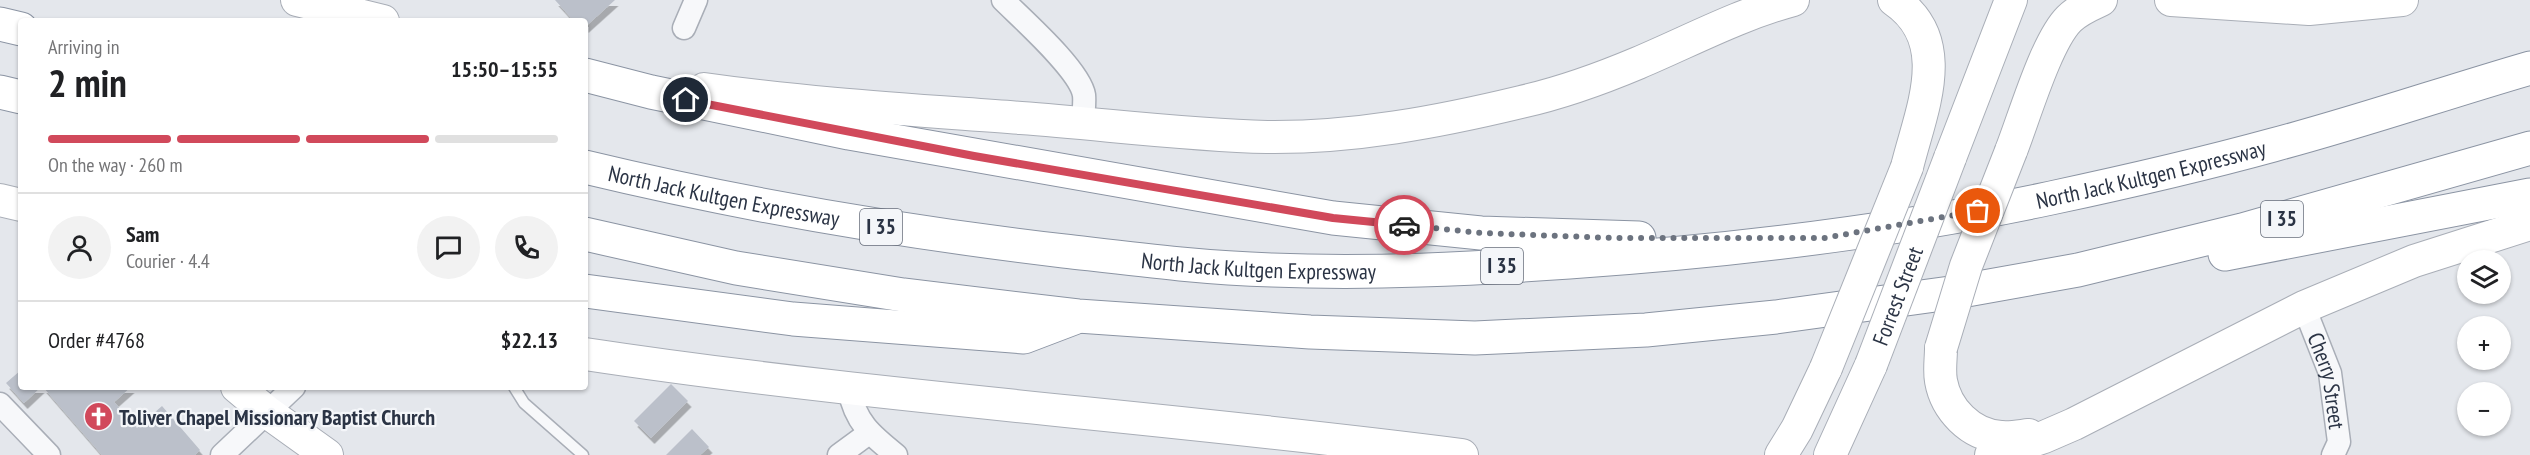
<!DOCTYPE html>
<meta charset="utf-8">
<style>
:root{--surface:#fff;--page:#f2f2f2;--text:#202124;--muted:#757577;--line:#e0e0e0;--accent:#d1495b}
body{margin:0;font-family:"PT Sans Narrow",sans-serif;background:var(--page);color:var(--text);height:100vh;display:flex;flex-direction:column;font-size:22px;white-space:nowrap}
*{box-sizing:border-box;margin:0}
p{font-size:20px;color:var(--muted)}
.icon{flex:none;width:33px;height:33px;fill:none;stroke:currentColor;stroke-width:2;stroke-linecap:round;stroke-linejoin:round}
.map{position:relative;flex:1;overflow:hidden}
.sheet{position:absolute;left:18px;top:18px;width:570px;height:372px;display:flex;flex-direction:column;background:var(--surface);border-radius:6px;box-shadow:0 2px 4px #0004}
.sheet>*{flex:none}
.fabs{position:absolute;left:2457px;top:250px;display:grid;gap:12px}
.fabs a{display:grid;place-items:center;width:54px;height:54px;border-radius:50%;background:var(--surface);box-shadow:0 2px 4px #0004;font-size:30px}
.pin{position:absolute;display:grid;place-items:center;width:51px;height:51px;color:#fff;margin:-26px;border:3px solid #fff;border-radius:50%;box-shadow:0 2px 6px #0007}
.courier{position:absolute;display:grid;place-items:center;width:60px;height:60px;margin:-30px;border:4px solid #d1495b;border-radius:50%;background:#fff;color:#222;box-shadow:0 2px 8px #0007}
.overview em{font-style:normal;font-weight:700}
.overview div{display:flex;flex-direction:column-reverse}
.overview{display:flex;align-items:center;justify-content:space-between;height:102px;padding:0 30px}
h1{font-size:39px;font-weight:700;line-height:45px}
.bar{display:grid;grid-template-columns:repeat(4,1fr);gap:9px 6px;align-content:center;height:72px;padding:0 30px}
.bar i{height:8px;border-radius:4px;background:var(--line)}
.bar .selected{background:var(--accent)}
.bar p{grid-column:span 4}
.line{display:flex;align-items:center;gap:15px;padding:0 30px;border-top:2px solid var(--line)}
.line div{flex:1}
.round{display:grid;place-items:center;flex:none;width:63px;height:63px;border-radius:32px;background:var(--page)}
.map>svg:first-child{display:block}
.building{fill:#bbc0ca;filter:url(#shadow)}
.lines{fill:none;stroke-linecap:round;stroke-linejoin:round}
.lane-casing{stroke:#a9aeb7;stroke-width:13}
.street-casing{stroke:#a9aeb7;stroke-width:25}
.secondary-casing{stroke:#a9aeb7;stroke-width:34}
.highway-casing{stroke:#8b94a3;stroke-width:35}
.lane{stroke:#f7f8fa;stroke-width:10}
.street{stroke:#f7f8fa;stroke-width:22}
.secondary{stroke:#fff;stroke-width:32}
.highway{stroke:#fff;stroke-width:33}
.secondary-bridge-casing{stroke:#a9aeb7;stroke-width:34;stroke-linecap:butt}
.secondary-bridge{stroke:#fff;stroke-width:32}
.done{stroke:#6c737f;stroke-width:6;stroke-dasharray:0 10.8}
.route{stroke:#d1495b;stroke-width:8}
.labels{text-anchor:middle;stroke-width:4.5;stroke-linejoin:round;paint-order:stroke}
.shield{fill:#f4f6f9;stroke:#676e7b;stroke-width:1.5}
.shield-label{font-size:21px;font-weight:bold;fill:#2b3445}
.street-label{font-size:22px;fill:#2b3445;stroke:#f4f6f9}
.poi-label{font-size:22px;font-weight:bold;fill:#2b3445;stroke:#f4f6f9;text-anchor:start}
</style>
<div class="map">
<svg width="2530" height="455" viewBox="0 0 2530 455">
<defs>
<filter id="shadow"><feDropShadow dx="3.5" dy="6" stdDeviation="0" flood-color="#0004"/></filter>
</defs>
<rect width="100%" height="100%" fill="#e4e7ec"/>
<path class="building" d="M555,0H615L585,27V21H574Z
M21,370V387H41L24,403L6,383Z
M671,384L688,401L651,438L634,421Z
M43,387H131L114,402L137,428L162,406L200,450L195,455H102Z
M692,429L709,447L700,455H666Z"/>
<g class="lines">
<defs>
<path id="lane" d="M514,387L524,403L583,455"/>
<g id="street">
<path d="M1003,0C1022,19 1080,70 1084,95C1085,104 1083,114 1083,123"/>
<path d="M684,28L696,0"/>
<path id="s1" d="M2304,307L2330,373L2339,442L2333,455"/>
<path d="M849,389C855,422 871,435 896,455"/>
<path d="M0,404L49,455"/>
<path d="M222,455L294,387"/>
<path d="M839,455L869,433"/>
</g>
<path id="secondary" d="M297,0L383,21
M1894,0C1954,41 1921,110 1907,167
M2171,0L2309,9L2402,0
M704,89C809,104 915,110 1021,118C1103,124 1185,135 1267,137C1353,138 1438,122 1521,102C1561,93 1600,79 1638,63C1690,41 1738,15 1793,0
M2011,151C2024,118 2046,42 2069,19C2078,10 2090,5 2101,0
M1950,158L2011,0
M0,200L21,205
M1941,348C1941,359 1939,370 1941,381C1946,409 1970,435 2001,437C2010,438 2020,436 2029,435
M585,354C876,398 1170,417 1462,455
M237,387L267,412L327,455
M1781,455L1797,429L1826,368
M1830,455L1871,365
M1991,455L2044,437L2074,424L2304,307L2414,261L2530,224"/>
<g id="highway">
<path d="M0,24L21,29"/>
<path d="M585,75L651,92L849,133L1333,218L1481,233L1639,238"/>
<path d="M0,92L21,97"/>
<path id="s2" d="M585,167C743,205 903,232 1064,251C1133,259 1202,268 1272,270C1371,274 1470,269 1569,262C1731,251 1892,232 2051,198C2126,182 2200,165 2273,145C2360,122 2444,93 2530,68"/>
<path d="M585,234L736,268L903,295L1078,316L1310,332L1475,338L1646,330L1776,317L1950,293L2078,270L2242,230L2530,148"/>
<path d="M2225,254L2530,195"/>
<path d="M585,291L793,319L1024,337L1074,318"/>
</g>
</defs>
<use href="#lane" class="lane-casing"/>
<use href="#street" class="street-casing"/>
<use href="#secondary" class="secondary-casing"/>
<use href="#highway" class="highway-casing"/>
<use href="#lane" class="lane"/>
<use href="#street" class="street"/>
<use href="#secondary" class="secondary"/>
<use href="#highway" class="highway"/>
<defs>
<g id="secondary-bridge">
<path d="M1941,348L1966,266L2011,151"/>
<path id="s3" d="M1871,365L1950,158"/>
<path d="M1826,368L1907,167"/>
</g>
</defs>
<use href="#secondary-bridge" class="secondary-bridge-casing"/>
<use href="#secondary-bridge" class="secondary-bridge"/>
</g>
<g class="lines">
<path class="done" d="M1404,225L1481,233L1613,238H1824L1978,211"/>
<path class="route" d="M686,100L974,156L1333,218L1404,225"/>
</g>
<defs>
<symbol id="church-disc" viewBox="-11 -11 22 22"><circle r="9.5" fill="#d1495b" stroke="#f4f6f9"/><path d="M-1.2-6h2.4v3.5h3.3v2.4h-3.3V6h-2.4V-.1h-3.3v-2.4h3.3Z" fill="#fff"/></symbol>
</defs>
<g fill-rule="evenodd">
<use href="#church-disc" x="82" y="400" width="33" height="33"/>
</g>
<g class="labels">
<g class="shield">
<rect x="2261" y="201" width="42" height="36" rx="4.5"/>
<rect x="860" y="209" width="42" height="36" rx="4.5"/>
<rect x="1481" y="248" width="42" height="36" rx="4.5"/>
</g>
<g class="shield-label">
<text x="2282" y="226">I 35</text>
<text x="881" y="234">I 35</text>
<text x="1502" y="273">I 35</text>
</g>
<g class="street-label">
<text dy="8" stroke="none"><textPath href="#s2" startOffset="1582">North Jack Kultgen Expressway</textPath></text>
<text dy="8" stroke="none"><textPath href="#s2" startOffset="142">North Jack Kultgen Expressway</textPath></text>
<text dy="8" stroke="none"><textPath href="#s2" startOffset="682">North Jack Kultgen Expressway</textPath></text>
<text dy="8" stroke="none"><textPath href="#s3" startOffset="74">Forrest Street</textPath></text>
<text dy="8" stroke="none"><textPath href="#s1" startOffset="78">Cherry Street</textPath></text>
</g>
<g class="poi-label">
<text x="119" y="425">Toliver Chapel Missionary Baptist Church</text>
</g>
</g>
</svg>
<div class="fabs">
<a><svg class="icon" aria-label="layers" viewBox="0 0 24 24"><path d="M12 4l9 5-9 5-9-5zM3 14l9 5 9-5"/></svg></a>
<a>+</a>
<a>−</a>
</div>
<div class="pin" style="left:1978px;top:211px;background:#ea580c"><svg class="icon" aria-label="bag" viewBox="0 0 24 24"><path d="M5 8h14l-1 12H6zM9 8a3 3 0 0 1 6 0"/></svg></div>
<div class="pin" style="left:686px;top:100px;background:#1f2937"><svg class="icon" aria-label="home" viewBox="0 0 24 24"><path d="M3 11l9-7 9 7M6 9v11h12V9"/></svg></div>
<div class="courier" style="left:1404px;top:225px"><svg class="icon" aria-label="car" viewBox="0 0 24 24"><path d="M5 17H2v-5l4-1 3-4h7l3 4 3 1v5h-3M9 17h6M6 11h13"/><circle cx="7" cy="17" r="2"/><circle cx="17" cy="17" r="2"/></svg></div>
<section class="sheet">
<div class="overview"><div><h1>2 min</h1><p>Arriving in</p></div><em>15:50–15:55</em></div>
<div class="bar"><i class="selected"></i><i class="selected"></i><i class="selected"></i><i></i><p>On the way · 260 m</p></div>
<div class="line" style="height:108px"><a class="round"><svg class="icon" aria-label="person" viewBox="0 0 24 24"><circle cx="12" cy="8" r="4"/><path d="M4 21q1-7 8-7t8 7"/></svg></a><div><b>Sam</b><p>Courier · 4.4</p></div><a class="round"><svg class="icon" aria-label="chat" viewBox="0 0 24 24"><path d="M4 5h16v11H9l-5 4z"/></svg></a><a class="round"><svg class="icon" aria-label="phone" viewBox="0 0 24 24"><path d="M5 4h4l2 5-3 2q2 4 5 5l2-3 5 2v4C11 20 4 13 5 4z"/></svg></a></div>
<div class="line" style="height:78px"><div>Order #4768</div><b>$22.13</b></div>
</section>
</div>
